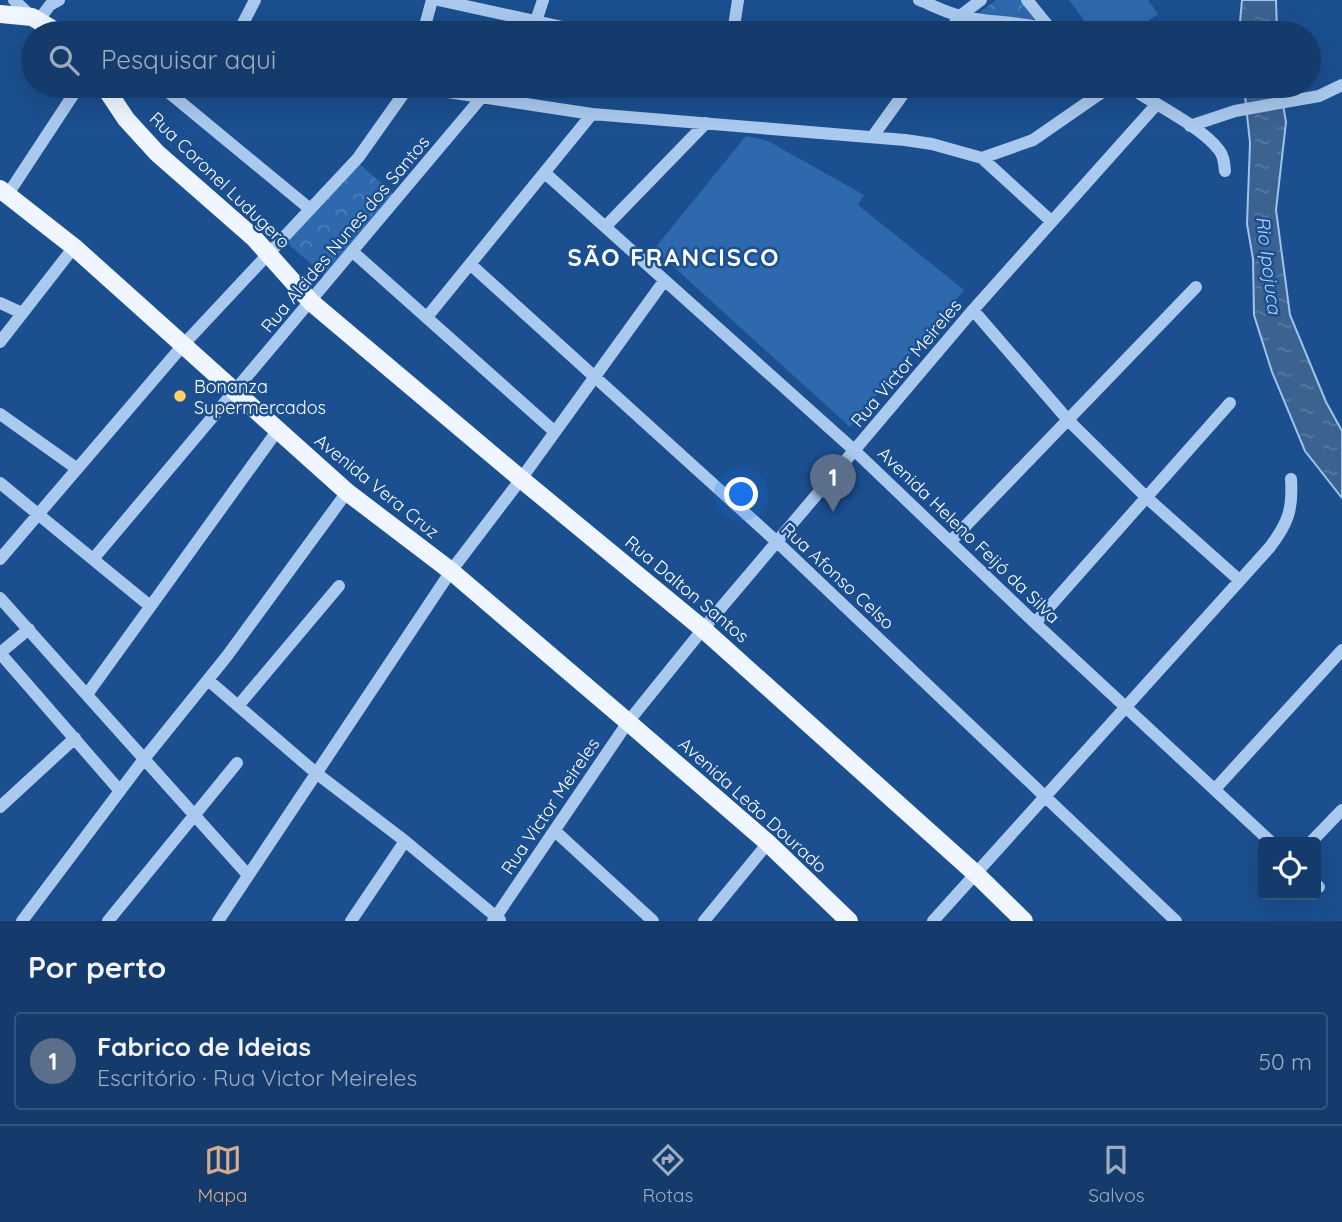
<!DOCTYPE html>
<html lang="pt">
<meta charset="utf-8">
<style>
:root{--surface:#143b6b;--page:#1d4271;--text:#f1f3f6;--muted:#9dadc1;--line:#33557e;--accent:#d6ab8b}
body{margin:0;font-family:Quicksand,sans-serif;background:var(--page);color:var(--text)}
.controls{position:absolute;right:21px;bottom:21px;display:grid;overflow:hidden;border-radius:7px;box-shadow:0 7px 28px #0002}
.controls button{width:63px;height:63px;display:grid;place-items:center;padding:0;border:0;border-bottom:2px solid var(--line);background:var(--surface);color:var(--text);font:35px sans-serif}
.you{position:absolute;left:742px;top:495px;width:24px;height:24px;margin:-18px;border:5px solid #fff;border-radius:50%;background:#1a73e8;box-shadow:0 0 0 10px #1a73e833}
.badge{display:grid;place-items:center;width:46px;height:46px;border-radius:50%;background:var(--accent);color:#fff;font-size:23px;font-weight:700}
.pin{position:absolute;translate:-50% -58px;filter:drop-shadow(0 2px 4px #0008)}
.pin::after{content:'';position:absolute;top:37px;width:24px;height:21px;background:inherit;clip-path:polygon(0 0,100% 0,50% 100%)}
.list{margin:0;padding:0;list-style:none}
h2{display:flex;justify-content:space-between;align-items:center;height:91px;margin:0;padding:0 28px;font-size:30px}
h2 small{font-size:23px;font-weight:400;color:var(--muted)}
.list li{display:grid;grid-template-columns:46px 1fr auto;gap:21px;align-items:center;box-sizing:border-box;height:98px;margin:0 14px 14px;padding:0 14px;border:2px solid var(--line);border-radius:7px}
.list b{display:block;font-size:26px;white-space:nowrap}
.list p{margin:0;font-size:23px;white-space:nowrap;color:var(--muted)}
.list em{font-size:23px;font-style:normal;color:var(--muted)}
.icon{flex:none;width:38px;height:38px;fill:none;stroke:currentColor;stroke-width:2;stroke-linecap:round;stroke-linejoin:round}
.map{position:relative;flex:none;width:1342px;height:921px;overflow:hidden}
.search{position:absolute;background:var(--surface);box-shadow:0 7px 28px #0002;left:21px;right:21px;top:21px;height:77px;display:flex;align-items:center;gap:18px;box-sizing:border-box;padding:0 24px;border-radius:38px;color:var(--muted);font-size:26px}
.sheet{height:203px;background:var(--surface)}
nav{display:flex;justify-content:space-around;align-items:center;box-sizing:border-box;height:98px;border-top:2px solid var(--line);background:var(--surface);font-size:19px;color:var(--muted)}
nav a{display:grid;justify-items:center;gap:4px}
nav .on{color:var(--accent)}
.map>svg:first-child{display:block}
.forest{fill:url(#forest-crowns)}
.garden{fill:#2e69ad}
.water{fill:url(#water-ripples);stroke:#9cc4f0;stroke-width:2}
.lines{fill:none;stroke-linecap:round;stroke-linejoin:round}
.minor{stroke:#a9c9ee;stroke-width:12}
.major{stroke:#f0f6ff;stroke-width:18}
.poi-dot{fill:#ffd166;stroke:#1b4f8f;stroke-width:2.5}
.labels{text-anchor:middle;dominant-baseline:central;stroke-width:5;stroke-linejoin:round;paint-order:stroke}
.street-label{font-size:18px;fill:#fff;stroke:#1b4f8f}
.poi-label{font-size:18px;fill:#fff;stroke:#1b4f8f;text-anchor:start}
.water-label{font-size:19px;font-style:italic;fill:#b5d3f5;stroke:#1b4f8f}
.district-label{font-size:24px;font-weight:bold;letter-spacing:2px;fill:#fff;stroke:#1b4f8f}
</style>
<div class="map">
<svg width="1342" height="921" viewBox="0 0 1342 921">
<defs>
<pattern id="forest-crowns" width="20" height="18" patternUnits="userSpaceOnUse" patternTransform="scale(1.75)"><rect width="20" height="18" fill="#2e69ad"/><path d="M2 6a3 3 0 1 1 6 0M12 15a3 3 0 1 1 6 0" fill="none" stroke="#4d80b9"/></pattern>
<pattern id="water-ripples" width="26" height="14" patternUnits="userSpaceOnUse" patternTransform="scale(1.75)"><rect width="26" height="14" fill="#3c6290"/><path d="M2 4q2-2 4 0t4 0M15 11q2-2 4 0t4 0" fill="none" stroke="#597aa1"/></pattern>
</defs>
<rect width="100%" height="100%" fill="#1b4f8f"/>
<!-- forest -->
<path class="forest" d="M 996,0 L 1023,0 L 1041,27 L 974,17 Z
M 356,161 L 396,196 L 326,277 L 286,242 Z"/>
<!-- garden -->
<path class="garden" d="M 1069,0 L 1148,0 L 1158,14 L 1131,33 L 1093,33 Z
M 746,136 L 768,141 L 864,195 L 858,205 L 964,290 L 850,427 L 654,249 Z"/>
<!-- water -->
<path class="water" d="M 1242,0 L 1276,0 L 1277,33 L 1239,33 Z
M 1244,86 L 1280,86 L 1286,122 L 1276,210 L 1290,315 L 1326,402 L 1342,431 L 1342,498 L 1305,451 L 1272,372 L 1254,315 L 1253,259 L 1247,224 L 1250,143 Z"/>
<g class="lines">
<!-- minor -->
<path class="minor" d="M 14,0 L 32,17
M 438,0 L 590,33
M 919,0 C 932,5 947,13 961,16 C 992,24 1025,20 1055,33
M 1027,0 L 1053,32
M 38,21 L 50,5 L 59,0
M 536,21 L 543,0
M 238,33 L 255,0
M 423,33 L 432,0
M 733,33 L 738,0
M 948,33 L 960,16 L 981,0
M 161,86 L 310,209
M 408,86 L 592,114 L 905,140 L 932,144 L 982,158 L 1033,140 L 1111,86
M 1127,86 C 1153,103 1202,127 1219,150 C 1224,156 1224,163 1225,171
M 1190,126 L 1235,111 L 1319,96 L 1342,85
M 873,136 L 909,86
M 982,158 L 1051,221
M 545,173 L 854,450 L 1035,623 L 1271,842
M 8,194 L 79,86
M 606,226 L 706,123
M 353,252 L 555,432
M 470,264 L 776,541 L 1176,921
M 0,303 L 22,313
M 973,310 L 1068,420 L 1146,497 L 1238,579
M 427,317 L 592,114
M 0,342 L 74,247
M 0,414 L 76,468
M 0,483 L 150,606
M 950,542 L 1196,287
M 94,558 L 481,98
M 0,559 L 184,344 L 358,158 L 409,86
M 0,598 L 248,875
M 1035,623 L 1230,403
M 0,653 L 120,791
M 0,653 L 29,629
M 208,680 L 316,773 L 405,841 L 500,920
M 88,693 L 277,431
M 238,706 L 339,586
M 1215,789 L 1342,650
M 0,807 L 75,738
M 555,831 L 653,921
M 1311,842 L 1342,810
M 1316,884 L 1319,887
M 22,921 L 144,759 L 227,656 L 347,492
M 108,921 L 237,763
M 218,921 L 451,571 L 521,479 L 664,281
M 351,921 L 405,841
M 493,921 L 628,722 L 703,629 L 973,310 L 1156,105
M 704,921 L 768,843
M 933,921 L 1270,547 C 1288,523 1293,510 1291,479"/>
<!-- major -->
<path class="major" d="M 0,14 L 32,17 L 59,33
M 104,86 L 126,119 L 157,153 L 254,238 L 311,302 L 521,479 L 703,629 L 976,874 L 1024,921
M 0,189 L 74,247 L 347,492 L 451,571 L 628,722 L 768,843 L 849,921"/>
</g>
<!-- markers -->
<circle class="poi-dot" cx="180" cy="396" r="7"/>
<g class="labels">
<!-- street labels -->
<g class="street-label">
<text transform="translate(220 180) rotate(44)">Rua Coronel Ludugero</text>
<text transform="translate(345 234) rotate(-50)">Rua Alcides Nunes dos Santos</text>
<text transform="translate(906 363) rotate(-50)">Rua Victor Meireles</text>
<text transform="translate(377 486) rotate(39)">Avenida Vera Cruz</text>
<text transform="translate(969 535) rotate(44)">Avenida Heleno Feijó da Silva</text>
<text transform="translate(838 576) rotate(43)">Rua Afonso Celso</text>
<text transform="translate(687 589) rotate(40)">Rua Dalton Santos</text>
<text transform="translate(753 805) rotate(42)">Avenida Leão Dourado</text>
<text transform="translate(550 806) rotate(-56)">Rua Victor Meireles</text>
</g>
<!-- poi labels -->
<g class="poi-label">
<text x="194" y="386">Bonanza<tspan x="194" dy="21">Supermercados</tspan></text>
</g>
<!-- water labels -->
<g class="water-label">
<text transform="translate(1269 265) rotate(83)">Rio Ipojuca</text>
</g>
<!-- district labels -->
<g class="district-label">
<text x="674" y="257">SÃO FRANCISCO</text>
</g>
</g>
</svg>
<div class="controls">
<button><svg class="icon" aria-label="locate" viewBox="0 0 24 24"><circle cx="12" cy="12" r="6"/><path d="M12 2v4M12 18v4M2 12h4M18 12h4"/></svg></button>
</div>
<div class="you"></div>
<div class="pin badge" style="left:833px;top:512px;background:#5c6f8a">1</div>
<div class="search"><svg class="icon" aria-label="search" viewBox="0 0 24 24"><circle cx="10" cy="10" r="6"/><path d="M15 15l6 6"/></svg>Pesquisar aqui</div>
</div>
<section class="sheet">
<h2>Por perto<small></small></h2>
<ul class="list">
<li><span class="badge" style="background:#5c6f8a">1</span><div><b>Fabrico de Ideias</b><p>Escritório · Rua Victor Meireles</p></div><em>50 m</em></li>
</ul>
</section>
<nav>
<a class="on"><svg class="icon" aria-label="map" viewBox="0 0 24 24"><path d="M3 6l6-2 6 2 6-2v14l-6 2-6-2-6 2zM9 4v14M15 6v14"/></svg>Mapa</a>
<a><svg class="icon" aria-label="directions" viewBox="0 0 24 24"><path d="M12 3l9 9-9 9-9-9zM9 14v-3h6M13 9l2 2-2 2"/></svg>Rotas</a>
<a><svg class="icon" aria-label="saved" viewBox="0 0 24 24"><path d="M7 4h10v16l-5-4-5 4z"/></svg>Salvos</a>
</nav>
